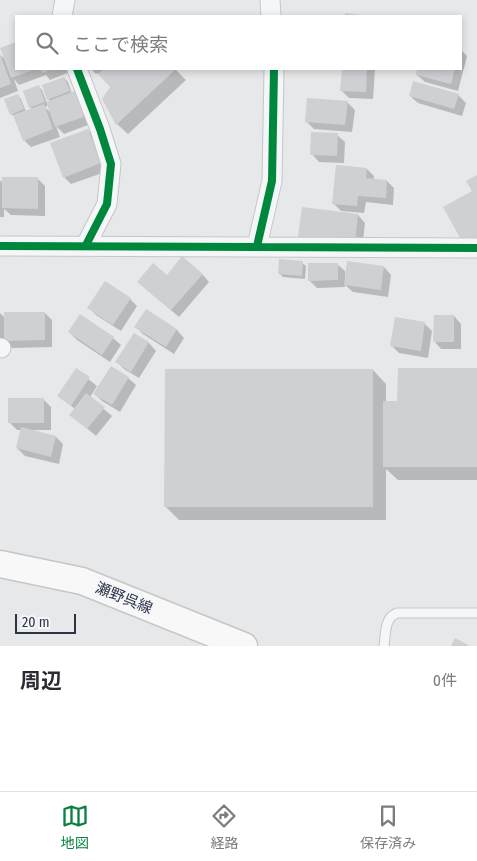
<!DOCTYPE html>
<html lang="ja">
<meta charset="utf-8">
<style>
:root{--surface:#fff;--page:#f2f2f3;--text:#2b2b33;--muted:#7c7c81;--line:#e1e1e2;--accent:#0b8043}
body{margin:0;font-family:"Fira Sans Condensed","Noto Sans JP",sans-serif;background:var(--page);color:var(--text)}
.scale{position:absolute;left:15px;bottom:12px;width:61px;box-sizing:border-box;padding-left:5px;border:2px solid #2b3445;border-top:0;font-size:14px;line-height:18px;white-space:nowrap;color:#2b3445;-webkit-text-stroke:4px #f4f6f9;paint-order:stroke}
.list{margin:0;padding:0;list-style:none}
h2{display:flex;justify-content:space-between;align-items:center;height:65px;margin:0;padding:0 20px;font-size:21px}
h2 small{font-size:16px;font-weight:400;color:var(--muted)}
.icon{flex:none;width:28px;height:28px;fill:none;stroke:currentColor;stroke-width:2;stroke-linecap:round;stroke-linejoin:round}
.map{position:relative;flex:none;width:477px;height:646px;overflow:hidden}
.search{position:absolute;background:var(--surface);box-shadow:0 2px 8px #0003;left:15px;right:15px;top:15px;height:55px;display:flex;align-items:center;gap:12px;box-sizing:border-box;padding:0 18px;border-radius:0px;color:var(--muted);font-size:19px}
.sheet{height:145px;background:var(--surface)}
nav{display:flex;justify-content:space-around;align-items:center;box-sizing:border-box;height:70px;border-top:1px solid var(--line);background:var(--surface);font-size:14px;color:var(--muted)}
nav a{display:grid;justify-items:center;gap:2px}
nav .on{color:var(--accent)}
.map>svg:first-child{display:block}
.shadow{fill:#0003;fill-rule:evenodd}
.building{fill:#ced0d3}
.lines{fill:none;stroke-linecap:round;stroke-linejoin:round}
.service-casing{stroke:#c4c6c8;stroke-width:11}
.minor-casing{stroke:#c4c6c8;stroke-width:21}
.secondary-casing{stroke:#c4c6c8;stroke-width:29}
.service{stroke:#f5f6f7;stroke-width:9}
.minor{stroke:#f5f6f7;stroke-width:19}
.secondary{stroke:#f8f8f8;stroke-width:26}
.cycleway-casing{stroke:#f4f6f9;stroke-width:11}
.cycleway{stroke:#00873e;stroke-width:8}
.labels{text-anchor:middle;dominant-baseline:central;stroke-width:4.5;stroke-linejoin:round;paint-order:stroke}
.street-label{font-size:15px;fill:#2b3445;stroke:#f4f6f9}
</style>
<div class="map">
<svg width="477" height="646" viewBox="0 0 477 646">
<rect width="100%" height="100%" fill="#e6e8ea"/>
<!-- shadow -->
<path class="shadow" d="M 16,44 L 16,69 L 74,69 L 75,70 L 50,80 L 46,75 L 19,85 L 14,79 L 18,91 L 0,98 L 0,55 L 6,60 L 1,49 Z
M 461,50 L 467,56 L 458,91 L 425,82 L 417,75 L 419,69 L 461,69 Z
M 91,69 L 103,69 L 104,71 L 106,69 L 175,69 L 186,80 L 128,134 L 117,124 L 111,87 L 99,73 L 96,74 Z
M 343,69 L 375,69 L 373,99 L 349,98 L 341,90 Z
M 64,78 L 68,82 L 72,94 L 96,122 L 64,134 L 56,126 L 60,137 L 31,147 L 24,140 L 15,117 L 11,114 L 18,95 L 21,99 L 26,112 L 33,110 L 30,107 L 39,87 L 42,90 L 47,103 L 51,102 L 48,99 ZM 49,105 L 52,114 L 45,107 Z
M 458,95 L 466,103 L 462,116 L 418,103 L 410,96 Z
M 347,102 L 355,110 L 352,132 L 314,129 L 306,121 Z
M 88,130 L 95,138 L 108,171 L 71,184 L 64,177 Z
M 337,135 L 345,142 L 344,163 L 319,162 L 312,154 Z
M 367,169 L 374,176 L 374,180 L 387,181 L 394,188 L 393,205 L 366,202 L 364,213 L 341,211 L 333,203 Z
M 37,178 L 45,186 L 45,216 L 11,215 L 4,209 L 4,217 L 0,217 L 0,180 L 3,184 Z
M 358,215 L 365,223 L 362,250 L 307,244 L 300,236 Z
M 302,263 L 306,266 L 305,279 L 283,277 L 279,273 Z
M 337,264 L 345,271 L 345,277 L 384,267 L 391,275 L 388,297 L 353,292 L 345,285 L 345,287 L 317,288 L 310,281 Z
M 202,274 L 209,282 L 179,317 L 146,289 L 167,277 Z
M 130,299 L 137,306 L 121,331 L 96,315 L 89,308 Z
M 146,311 L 177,330 L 184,338 L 174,354 L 143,334 L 136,327 Z
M 0,313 L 5,318 L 45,313 L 52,320 L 52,347 L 12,348 L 6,341 L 0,346 Z
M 454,316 L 461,324 L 461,349 L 441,349 L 434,341 Z
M 425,324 L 432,331 L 428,358 L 399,353 L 391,345 Z
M 69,332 L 113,338 L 121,345 L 110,362 L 77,340 Z
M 134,334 L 149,343 L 156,351 L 139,378 L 124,369 L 117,362 Z
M 477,369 L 477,480 L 398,480 L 386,469 L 386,520 L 179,520 L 166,507 L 373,370 L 386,384 L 386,403 L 399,402 Z
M 77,370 L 97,386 L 90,397 L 112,416 L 96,436 L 71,415 L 75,409 L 59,396 Z
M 128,378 L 136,385 L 120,412 L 102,401 L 95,394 Z
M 43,399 L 51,407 L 51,430 L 30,430 L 56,437 L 63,444 L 59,464 L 25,456 L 17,448 L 22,430 L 17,430 L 9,422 Z"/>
<!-- building -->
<path class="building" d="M 345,13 L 360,15 L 360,16 L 345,16 Z
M 16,42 L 16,69 L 36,69 L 11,78 L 0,48 Z
M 0,54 L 11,84 L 0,88 Z
M 40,69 L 53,69 L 42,73 Z
M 104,69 L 176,69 L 116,125 L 102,99 L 110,87 L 98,74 Z
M 342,69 L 367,69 L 366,92 L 340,91 Z
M 417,69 L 455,69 L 451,84 L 416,75 Z
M 64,77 L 70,91 L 47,100 L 42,85 Z
M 413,81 L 459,94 L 454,109 L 409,96 Z
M 39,85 L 45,102 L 29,108 L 23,91 Z
M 80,89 L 89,115 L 55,127 L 46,102 Z
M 18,94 L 24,109 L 10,115 L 4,99 Z
M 307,98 L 348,101 L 345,125 L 305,122 Z
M 44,104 L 53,129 L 23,141 L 13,115 Z
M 88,129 L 101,163 L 63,178 L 50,143 Z
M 311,132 L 338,133 L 337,156 L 310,155 Z
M 336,165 L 367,168 L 366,178 L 387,180 L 386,198 L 358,196 L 357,206 L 332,204 Z
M 477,175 L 477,246 L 465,247 L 443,207 L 472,191 L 466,181 Z
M 2,177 L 38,177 L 38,209 L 2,208 Z
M 302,207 L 358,214 L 355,243 L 298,237 Z
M 182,256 L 203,274 L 171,310 L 137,282 L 153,263 L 167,275 Z
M 279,259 L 303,261 L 302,276 L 278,274 Z
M 347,261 L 384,266 L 381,290 L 344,285 Z
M 308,263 L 338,263 L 338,280 L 308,281 Z
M 105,281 L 131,298 L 113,325 L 87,308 Z
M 146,309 L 177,329 L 166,347 L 134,327 Z
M 4,312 L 45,312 L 45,340 L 4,341 Z
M 80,314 L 114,337 L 102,355 L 68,332 Z
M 434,315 L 454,315 L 454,342 L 433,342 Z
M 395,317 L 425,322 L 421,351 L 390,346 Z
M 134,333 L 149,342 L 131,372 L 115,362 Z
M 111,366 L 129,377 L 112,405 L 93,394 Z
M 76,368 L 90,377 L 71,406 L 57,396 Z
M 398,368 L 477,368 L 477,467 L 383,467 L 383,401 L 397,401 Z
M 165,369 L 373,369 L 373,507 L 164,507 Z
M 86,393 L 105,407 L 87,429 L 69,415 Z
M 8,398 L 44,398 L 44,423 L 8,423 Z
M 21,427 L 56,436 L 51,457 L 16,448 Z
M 455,638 L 470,646 L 451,646 Z"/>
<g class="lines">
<!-- service casing -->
<g class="service-casing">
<path id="service" d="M 384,646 C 386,634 384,618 397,613 L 477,613"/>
</g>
<!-- minor casing -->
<g class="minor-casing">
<path id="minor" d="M 270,0 L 271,16
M 62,16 L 65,0
M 77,69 L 100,129 L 111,164 L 107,204 L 86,245
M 0,246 L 477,248
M 257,246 L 272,181 L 274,69
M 0,348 L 1,348"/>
</g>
<!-- secondary casing -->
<g class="secondary-casing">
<path id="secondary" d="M 0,564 L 82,581 L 244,646"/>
</g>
<!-- service -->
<use href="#service" class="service"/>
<!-- minor -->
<use href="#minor" class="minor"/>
<!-- secondary -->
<use href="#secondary" class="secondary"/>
<!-- cycleway casing -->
<g class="cycleway-casing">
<path id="cycleway" d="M 77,69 L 100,129 L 111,164 L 107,204 L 86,245
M 0,246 L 477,248
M 257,246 L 272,181 L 274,69"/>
</g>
<!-- cycleway -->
<use href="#cycleway" class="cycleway"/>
</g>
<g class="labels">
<!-- street labels -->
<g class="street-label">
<text transform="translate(124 598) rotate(22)">瀬野呉線</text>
</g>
</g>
</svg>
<div class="scale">20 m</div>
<div class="search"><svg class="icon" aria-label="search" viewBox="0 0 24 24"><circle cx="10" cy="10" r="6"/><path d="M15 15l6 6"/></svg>ここで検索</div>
</div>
<section class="sheet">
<h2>周辺<small>0件</small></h2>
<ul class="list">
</ul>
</section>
<nav>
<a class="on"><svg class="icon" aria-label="map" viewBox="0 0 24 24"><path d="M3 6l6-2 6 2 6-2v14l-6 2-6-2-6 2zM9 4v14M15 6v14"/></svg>地図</a>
<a><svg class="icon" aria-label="directions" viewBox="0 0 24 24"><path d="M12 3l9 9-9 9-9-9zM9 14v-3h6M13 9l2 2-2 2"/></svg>経路</a>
<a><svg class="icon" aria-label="saved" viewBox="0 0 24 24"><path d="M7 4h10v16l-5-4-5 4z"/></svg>保存済み</a>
</nav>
